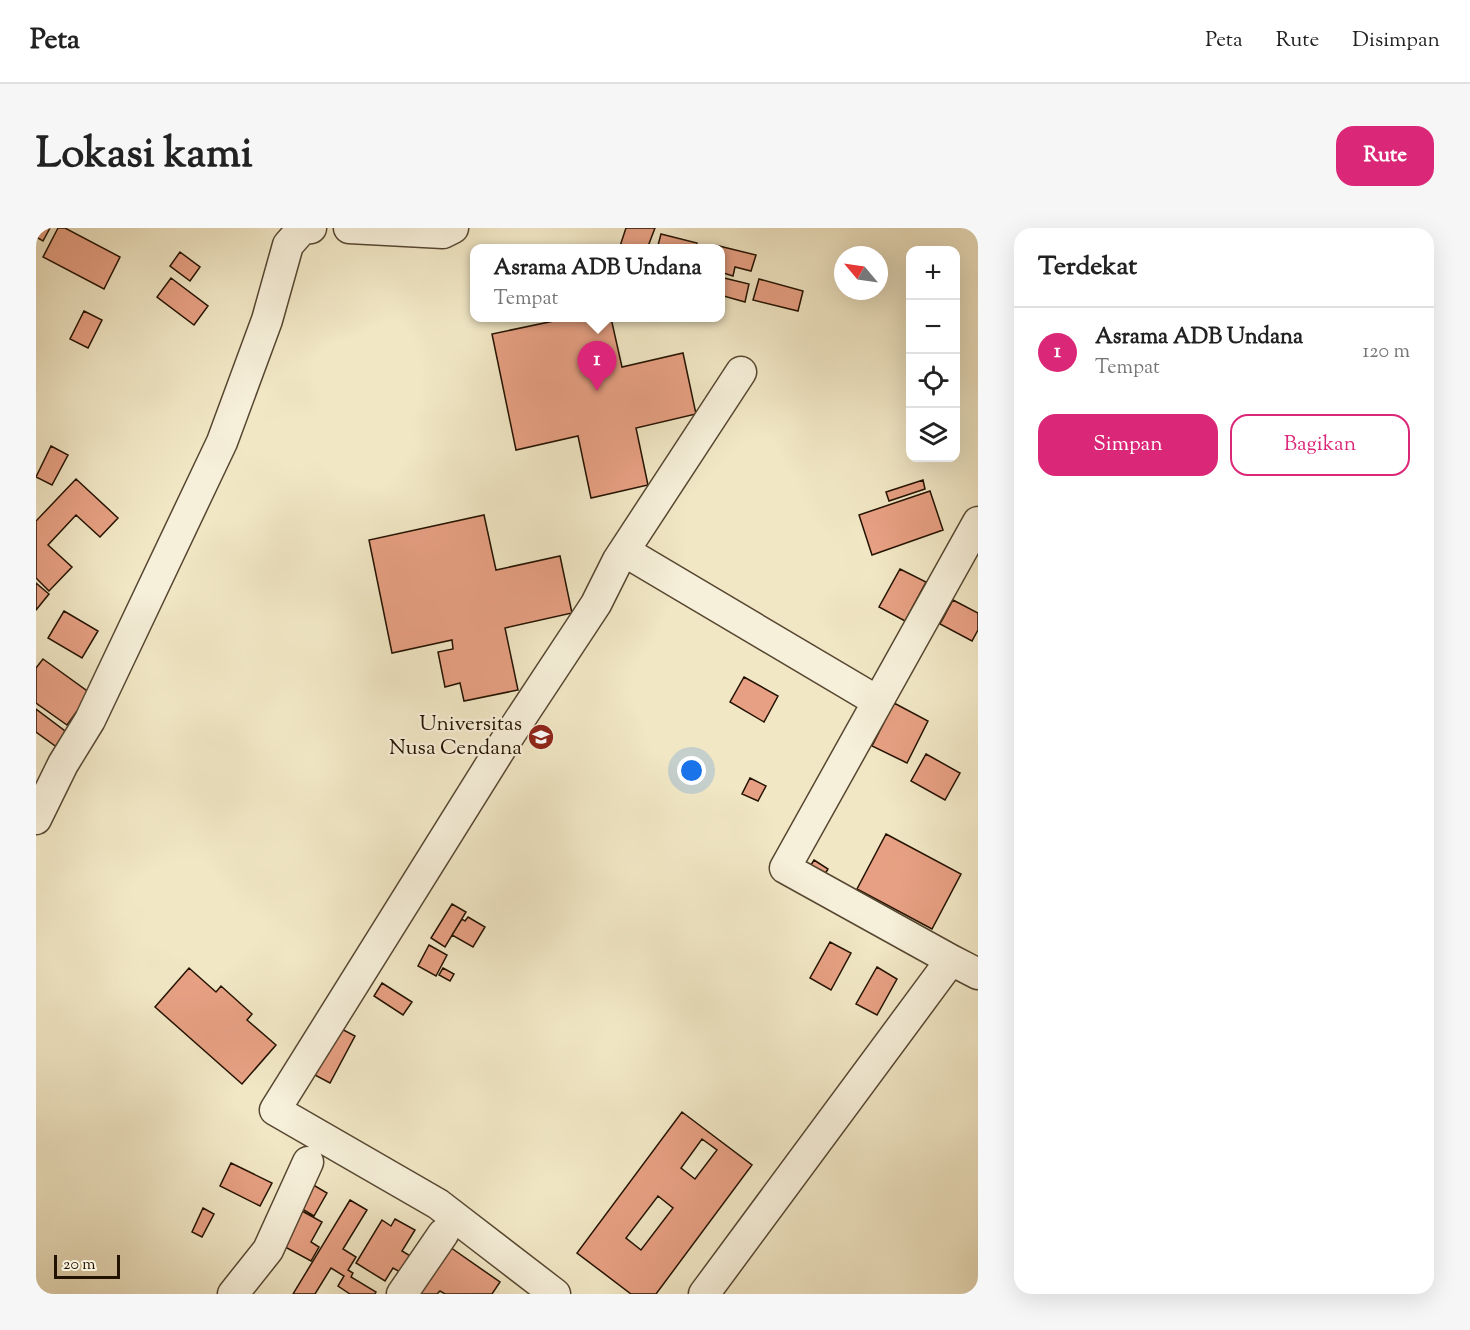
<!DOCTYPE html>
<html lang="id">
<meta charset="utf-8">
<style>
:root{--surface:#fff;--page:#f6f6f6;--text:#222;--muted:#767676;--line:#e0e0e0;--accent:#db2777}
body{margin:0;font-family:"Sorts Mill Goudy",serif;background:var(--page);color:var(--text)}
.controls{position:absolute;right:18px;top:18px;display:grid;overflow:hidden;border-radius:12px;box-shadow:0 6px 24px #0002}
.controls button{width:54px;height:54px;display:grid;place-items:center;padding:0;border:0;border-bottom:2px solid var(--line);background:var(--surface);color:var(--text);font:30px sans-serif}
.compass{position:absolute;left:798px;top:18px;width:54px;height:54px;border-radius:50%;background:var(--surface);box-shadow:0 6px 24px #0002;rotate:299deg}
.scale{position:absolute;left:18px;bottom:15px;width:66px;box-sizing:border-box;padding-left:6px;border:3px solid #241200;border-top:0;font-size:16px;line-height:21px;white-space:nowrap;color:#241200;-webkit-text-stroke:4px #f6efd9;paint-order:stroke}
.you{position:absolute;left:656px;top:543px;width:21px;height:21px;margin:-15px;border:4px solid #fff;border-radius:50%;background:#1a73e8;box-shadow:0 0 0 9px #1a73e833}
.badge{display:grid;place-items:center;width:39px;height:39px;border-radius:50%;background:var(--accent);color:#fff;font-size:20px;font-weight:700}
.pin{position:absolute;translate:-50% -50px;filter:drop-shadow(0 2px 3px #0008)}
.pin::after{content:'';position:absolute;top:32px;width:21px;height:18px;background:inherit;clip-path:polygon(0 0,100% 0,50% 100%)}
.popup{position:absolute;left:434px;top:16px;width:255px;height:78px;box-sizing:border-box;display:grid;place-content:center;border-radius:12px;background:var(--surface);filter:drop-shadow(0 2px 4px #0005);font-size:20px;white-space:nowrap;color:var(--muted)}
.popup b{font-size:22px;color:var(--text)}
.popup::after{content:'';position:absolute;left:50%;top:100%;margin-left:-12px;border:12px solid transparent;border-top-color:var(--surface)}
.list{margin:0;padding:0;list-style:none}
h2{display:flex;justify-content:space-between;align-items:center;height:78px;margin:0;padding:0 24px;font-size:26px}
h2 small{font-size:20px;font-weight:400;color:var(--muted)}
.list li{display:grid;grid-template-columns:39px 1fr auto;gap:18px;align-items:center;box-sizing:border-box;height:90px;padding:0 24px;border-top:2px solid var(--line)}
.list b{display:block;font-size:22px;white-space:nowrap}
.list p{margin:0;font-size:20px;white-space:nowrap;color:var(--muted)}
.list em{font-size:20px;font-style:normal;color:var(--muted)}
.actions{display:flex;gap:12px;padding:18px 24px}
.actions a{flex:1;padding:14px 0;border:2px solid var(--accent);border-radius:18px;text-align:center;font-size:21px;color:var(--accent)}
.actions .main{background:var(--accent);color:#fff}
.icon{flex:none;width:33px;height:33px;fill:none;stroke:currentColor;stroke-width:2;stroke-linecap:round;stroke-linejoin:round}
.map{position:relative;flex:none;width:942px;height:1066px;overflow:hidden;border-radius:18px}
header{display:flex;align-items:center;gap:36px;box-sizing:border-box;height:84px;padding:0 30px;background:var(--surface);border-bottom:2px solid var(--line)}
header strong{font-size:28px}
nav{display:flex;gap:33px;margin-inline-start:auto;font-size:21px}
.intro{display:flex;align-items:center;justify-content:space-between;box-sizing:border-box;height:144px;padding:0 36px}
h1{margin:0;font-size:42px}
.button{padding:15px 27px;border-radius:18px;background:var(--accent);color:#fff;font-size:21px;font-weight:700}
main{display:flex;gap:36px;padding:0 36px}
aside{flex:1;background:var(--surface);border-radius:18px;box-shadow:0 6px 24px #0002}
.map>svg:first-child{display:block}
.building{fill:#e7a083;stroke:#241200;stroke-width:1.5;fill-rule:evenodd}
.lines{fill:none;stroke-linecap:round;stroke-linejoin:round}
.minor-casing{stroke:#574731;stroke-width:33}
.minor{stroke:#f6efd9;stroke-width:30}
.labels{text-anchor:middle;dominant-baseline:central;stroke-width:4.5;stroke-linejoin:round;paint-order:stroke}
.poi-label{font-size:21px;fill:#241200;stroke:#f6efd9;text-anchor:end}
</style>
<header>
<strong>Peta</strong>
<nav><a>Peta</a><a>Rute</a><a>Disimpan</a></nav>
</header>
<div class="intro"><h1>Lokasi kami</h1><a class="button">Rute</a></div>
<main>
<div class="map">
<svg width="942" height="1066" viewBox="0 0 942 1066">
<rect width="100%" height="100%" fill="#f1e7c5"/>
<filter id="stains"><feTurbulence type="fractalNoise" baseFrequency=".00333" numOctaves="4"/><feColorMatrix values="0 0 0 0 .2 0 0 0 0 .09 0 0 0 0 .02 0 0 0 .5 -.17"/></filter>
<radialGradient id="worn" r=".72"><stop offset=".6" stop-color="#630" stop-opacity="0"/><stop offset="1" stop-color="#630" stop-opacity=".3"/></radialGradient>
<!-- building -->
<path class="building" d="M 0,0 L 14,0 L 7,13 L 0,9 Z
M 22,0 L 29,0 L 84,29 L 68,61 L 7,29 Z
M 590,0 L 619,0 L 611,21 L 583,21 Z
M 625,6 L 661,15 L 660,21 L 621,21 Z
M 679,17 L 720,27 L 715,43 L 699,39 L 697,48 L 684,44 L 684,21 L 678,21 Z
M 144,24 L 164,39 L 154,53 L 134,38 Z
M 684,49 L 713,56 L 709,74 L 684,67 Z
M 135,50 L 172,78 L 158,97 L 121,69 Z
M 723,51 L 767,63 L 762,83 L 717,72 Z
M 48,83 L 66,92 L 52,120 L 34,111 Z
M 532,90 L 575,90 L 586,139 L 647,125 L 660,186 L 600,200 L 612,257 L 555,270 L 542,208 L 480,222 L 456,106 Z
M 15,218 L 32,227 L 16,257 L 0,249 Z
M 40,251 L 82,290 L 64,309 L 40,287 L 12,317 L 36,339 L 13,363 L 0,350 L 0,293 Z
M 887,252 L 889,261 L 853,273 L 850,264 Z
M 894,263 L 907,302 L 836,327 L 823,287 Z
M 448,287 L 460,342 L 524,328 L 536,385 L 469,400 L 482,462 L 428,473 L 424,455 L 409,459 L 402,424 L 417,421 L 416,412 L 356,425 L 333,312 Z
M 864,341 L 890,354 L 869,393 L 843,379 Z
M 0,355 L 13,366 L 0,382 Z
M 917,372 L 942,385 L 942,402 L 936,413 L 904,396 Z
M 28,383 L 62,403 L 46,430 L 12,410 Z
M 7,431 L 54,465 L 31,497 L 0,475 L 0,440 Z
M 708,449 L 742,468 L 728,494 L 694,474 Z
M 858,475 L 892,493 L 871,535 L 836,518 Z
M 0,481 L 33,506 L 22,520 L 0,504 Z
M 890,526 L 924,545 L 909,572 L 875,553 Z
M 714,550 L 730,558 L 722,573 L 706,566 Z
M 850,606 L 925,646 L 896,701 L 821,661 Z
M 778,632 L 792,641 L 784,654 L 770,645 Z
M 416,676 L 430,684 L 409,719 L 395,710 Z
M 432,689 L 449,699 L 437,719 L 416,707 L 426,691 L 429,693 Z
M 794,714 L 815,725 L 795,762 L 774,750 Z
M 393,717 L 411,727 L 400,748 L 382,738 Z
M 841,739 L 861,751 L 841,787 L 820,776 Z
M 153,740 L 180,764 L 185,758 L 216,786 L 211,792 L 240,817 L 206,856 L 119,779 Z
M 407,740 L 418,746 L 414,753 L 403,747 Z
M 346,755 L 376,774 L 367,787 L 338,768 Z
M 300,798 L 319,808 L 294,855 L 275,845 Z
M 646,884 L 716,937 L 620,1066 L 595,1066 L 541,1025 ZM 666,911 L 681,922 L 659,951 L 645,940 ZM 622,968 L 637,980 L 605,1022 L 590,1010 Z
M 195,935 L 236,955 L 224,978 L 184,958 Z
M 274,955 L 291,965 L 278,988 L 261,978 Z
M 314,972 L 331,982 L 307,1021 L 320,1029 L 312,1042 L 317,1045 L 315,1049 L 340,1064 L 339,1066 L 314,1066 L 302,1058 L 308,1048 L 295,1040 L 279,1066 L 257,1066 Z
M 257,978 L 286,994 L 275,1014 L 283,1019 L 275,1033 L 238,1013 Z
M 167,980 L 178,986 L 166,1009 L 156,1004 Z
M 359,991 L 379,1002 L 366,1023 L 376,1029 L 366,1045 L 357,1040 L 349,1053 L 320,1035 L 346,992 L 355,998 Z
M 411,1017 L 464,1054 L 456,1066 L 409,1066 L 404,1063 L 401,1066 L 378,1066 Z"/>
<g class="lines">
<!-- minor casing -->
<g class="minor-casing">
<path id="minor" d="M 313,0 L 407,5 L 417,0
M 588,323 L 841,473
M 0,591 L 27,536 L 54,492 L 186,214 L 231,92 L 252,17 L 266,1 L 275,0
M 915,732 L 942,746
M 197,1066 L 232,1022 L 272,934
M 366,1066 L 407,1006
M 519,1066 L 402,976 L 239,882 L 465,520 L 560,376 L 582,332 L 705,144
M 668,1066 L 915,732 L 749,640 L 942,294"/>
</g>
<!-- minor -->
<use href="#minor" class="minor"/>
</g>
<!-- icons -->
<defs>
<g id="university-disc" transform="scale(1.35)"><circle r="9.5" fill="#8f2418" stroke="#f6efd9"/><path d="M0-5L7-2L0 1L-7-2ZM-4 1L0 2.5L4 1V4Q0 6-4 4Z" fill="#fff"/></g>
</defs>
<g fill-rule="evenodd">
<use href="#university-disc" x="505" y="509"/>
</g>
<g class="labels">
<!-- poi labels -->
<g class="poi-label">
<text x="486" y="497">Universitas<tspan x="486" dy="24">Nusa Cendana</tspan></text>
</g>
</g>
<rect width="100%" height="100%" filter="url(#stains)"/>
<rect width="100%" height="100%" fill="url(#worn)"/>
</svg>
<div class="controls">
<button>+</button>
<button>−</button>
<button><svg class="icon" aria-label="locate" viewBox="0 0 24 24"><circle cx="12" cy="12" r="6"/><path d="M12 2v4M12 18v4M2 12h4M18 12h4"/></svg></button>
<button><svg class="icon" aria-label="layers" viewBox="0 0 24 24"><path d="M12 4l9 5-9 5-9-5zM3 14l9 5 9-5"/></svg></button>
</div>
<svg class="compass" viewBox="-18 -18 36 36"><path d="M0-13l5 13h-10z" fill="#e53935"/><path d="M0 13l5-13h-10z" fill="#767676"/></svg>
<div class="scale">20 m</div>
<div class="you"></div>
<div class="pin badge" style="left:561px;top:163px">1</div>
<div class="popup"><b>Asrama ADB Undana</b>Tempat</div>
</div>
<aside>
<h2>Terdekat<small></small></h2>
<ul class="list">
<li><span class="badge">1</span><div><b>Asrama ADB Undana</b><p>Tempat</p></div><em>120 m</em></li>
</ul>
<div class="actions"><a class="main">Simpan</a><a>Bagikan</a></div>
</aside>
</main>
